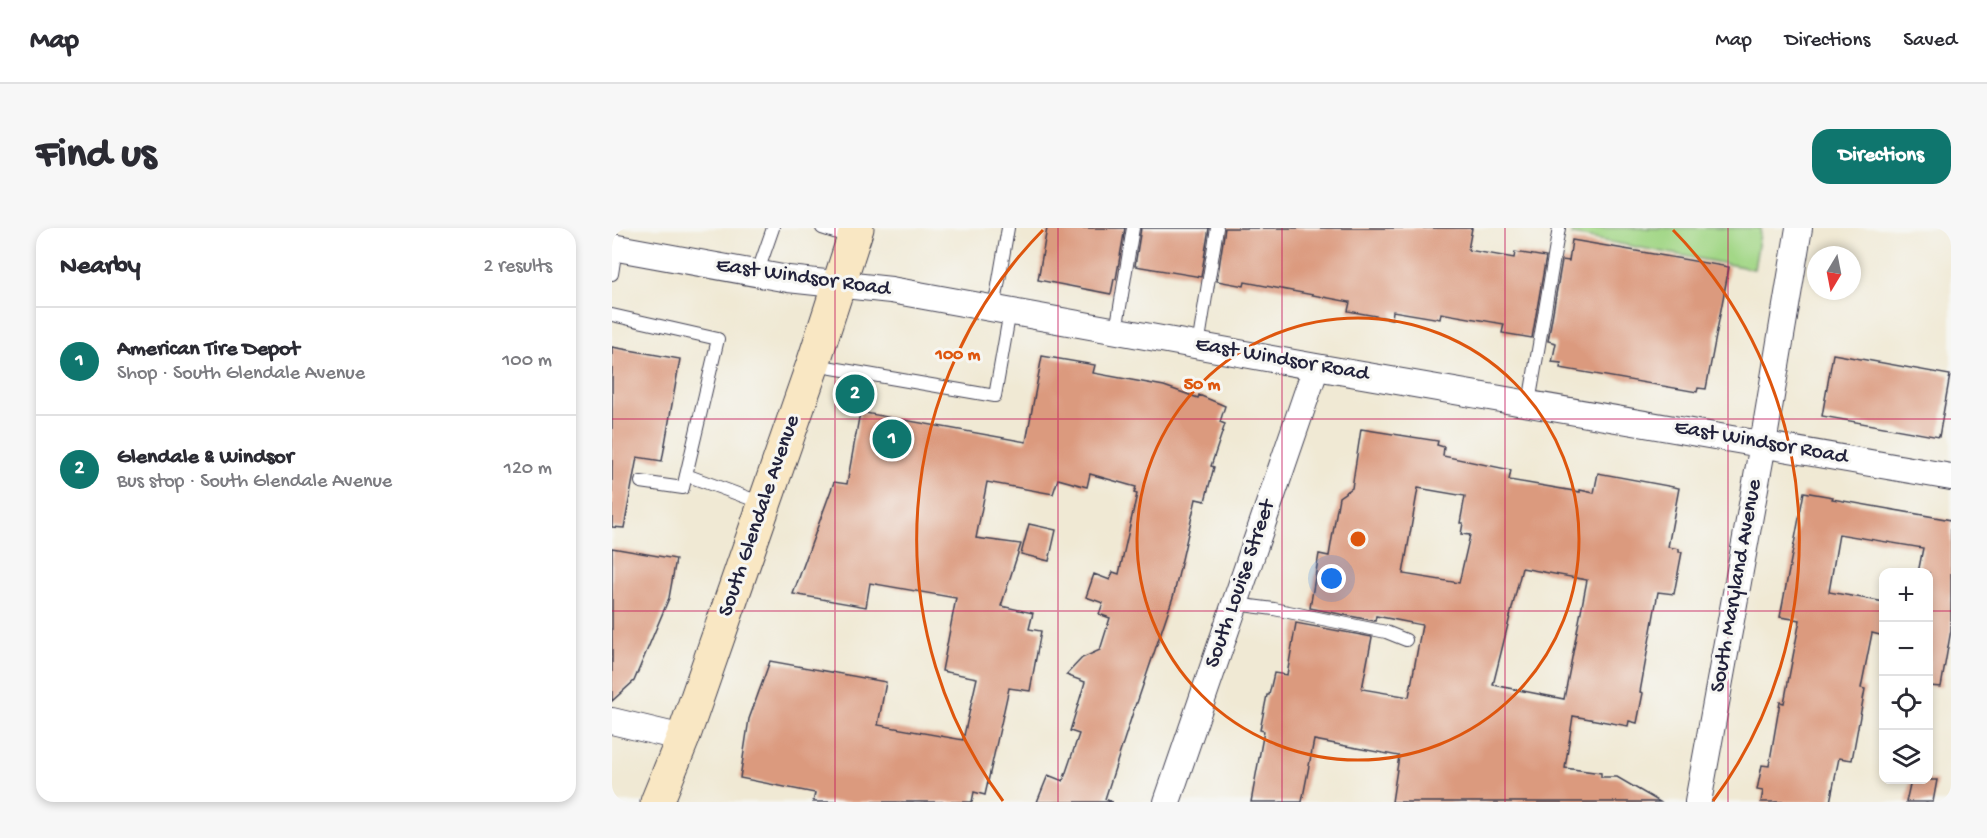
<!DOCTYPE html>
<meta charset="utf-8">
<style>
:root{--surface:#fff;--page:#f7f7f7;--text:#2b2b33;--muted:#7c7c81;--line:#e1e1e2;--accent:#0f766e}
body{margin:0;font-family:"Gochi Hand",sans-serif;background:var(--page);color:var(--text)}
.controls{position:absolute;right:18px;bottom:18px;display:grid;overflow:hidden;border-radius:12px;box-shadow:0 3px 9px #0003}
.controls button{width:54px;height:54px;display:grid;place-items:center;padding:0;border:0;border-bottom:2px solid var(--line);background:var(--surface);color:var(--text);font:30px sans-serif}
.compass{position:absolute;left:1195px;top:18px;width:54px;height:54px;border-radius:50%;background:var(--surface);box-shadow:0 3px 9px #0003;rotate:190deg}
.you{position:absolute;left:720px;top:351px;width:21px;height:21px;margin:-15px;border:4px solid #fff;border-radius:50%;background:#1a73e8;box-shadow:0 0 0 9px #1a73e833}
.badge{display:grid;place-items:center;width:39px;height:39px;border-radius:50%;background:var(--accent);color:#fff;font-size:20px;font-weight:700}
.pin{position:absolute;translate:-50% -50%;border:3px solid #fff;box-shadow:0 2px 6px #0006}
.list{margin:0;padding:0;list-style:none}
h2{display:flex;justify-content:space-between;align-items:center;height:78px;margin:0;padding:0 24px;font-size:26px}
h2 small{font-size:20px;font-weight:400;color:var(--muted)}
.list li{display:grid;grid-template-columns:39px 1fr auto;gap:18px;align-items:center;box-sizing:border-box;height:108px;padding:0 24px;border-top:2px solid var(--line)}
.list b{display:block;font-size:22px;white-space:nowrap}
.list p{margin:0;font-size:20px;white-space:nowrap;color:var(--muted)}
.list em{font-size:20px;font-style:normal;color:var(--muted)}
.icon{flex:none;width:33px;height:33px;fill:none;stroke:currentColor;stroke-width:2;stroke-linecap:round;stroke-linejoin:round}
.map{position:relative;flex:none;width:1339px;height:574px;overflow:hidden;border-radius:18px}
header{display:flex;align-items:center;gap:36px;box-sizing:border-box;height:84px;padding:0 30px;background:var(--surface);border-bottom:2px solid var(--line)}
header strong{font-size:28px}
nav{display:flex;gap:33px;margin-inline-start:auto;font-size:21px}
.intro{display:flex;align-items:center;justify-content:space-between;box-sizing:border-box;height:144px;padding:0 36px}
h1{margin:0;font-size:42px}
.button{padding:15px 27px;border-radius:18px;background:var(--accent);color:#fff;font-size:21px;font-weight:700}
main{display:flex;gap:36px;padding:0 36px}
aside{flex:1;background:var(--surface);border-radius:18px;box-shadow:0 3px 9px #0003}
.map>svg:first-child{display:block}
.green{fill:#a3d787;stroke:#627c61;stroke-width:1.5}
.building{fill:#db9a7e;fill-rule:evenodd}
.lines{fill:none;stroke-linecap:round;stroke-linejoin:round}
.service-casing{stroke:#414052;stroke-width:14}
.minor-casing{stroke:#414052;stroke-width:28}
.secondary-casing{stroke:#414052;stroke-width:35}
.service{stroke:#fff;stroke-width:12}
.minor{stroke:#fff;stroke-width:26}
.secondary{stroke:#f9e7c3;stroke-width:33}
.grid{fill:none;stroke:#c2185b;stroke-width:1.5;stroke-opacity:0.55}
.ring{fill:none;stroke:#de560e;stroke-width:3}
.labels{text-anchor:middle;dominant-baseline:central;stroke-width:6;stroke-linejoin:round;paint-order:stroke}
.street-label{font-size:22px;fill:#22223b;stroke:#f6f6f2}
.centre{fill:#de560e;stroke:#f6f6f2;stroke-width:3}
.ring-label{font-size:18px;text-anchor:middle;font-weight:bold;fill:#de560e;stroke:#f6f6f2;stroke-width:6;stroke-linejoin:round;paint-order:stroke}
</style>
<header>
<strong>Map</strong>
<nav><a>Map</a><a>Directions</a><a>Saved</a></nav>
</header>
<div class="intro"><h1>Find us</h1><a class="button">Directions</a></div>
<main>
<aside>
<h2>Nearby<small>2 results</small></h2>
<ul class="list">
<li><span class="badge">1</span><div><b>American Tire Depot</b><p>Shop · South Glendale Avenue</p></div><em>100 m</em></li>
<li><span class="badge">2</span><div><b>Glendale &amp; Windsor</b><p>Bus stop · South Glendale Avenue</p></div><em>120 m</em></li>
</ul>
</aside>
<div class="map">
<svg width="1339" height="574" viewBox="0 0 1339 574">
<rect width="100%" height="100%" fill="#f6f6f2"/>
<filter id="ink" filterUnits="userSpaceOnUse"><feTurbulence type="fractalNoise" baseFrequency=".0167" numOctaves="2"/><feDisplacementMap in="SourceGraphic" scale="12" xChannelSelector="R" yChannelSelector="G"/><feConvolveMatrix kernelMatrix="1 2 1 2 8 2 1 2 1" color-interpolation-filters="sRGB"/></filter>
<filter id="wash" filterUnits="userSpaceOnUse"><feTurbulence type="fractalNoise" baseFrequency=".008" numOctaves="4" result="noise"/><feDisplacementMap in="SourceGraphic" scale="24" xChannelSelector="R" yChannelSelector="G"/><feGaussianBlur stdDeviation="1.35" result="paint"/><feColorMatrix in="noise" values="0 0 0 0 0 0 0 0 0 0 0 0 0 0 0 0 0 1.4 0 .05"/><feComposite in="paint" operator="in"/></filter>
<g filter="url(#wash)">
<rect width="100%" height="100%" fill="#f0e9d4"/>
<!-- green -->
<path class="green" d="M 961,0 L 1149,0 L 1142,41 L 960,7 Z"/>
<g id="blocks">
<!-- building -->
<path class="building" d="M 435,0 L 513,0 L 504,51 L 502,51 L 499,66 L 426,52 Z
M 529,0 L 597,0 L 589,49 L 523,38 Z
M 613,0 L 860,0 L 856,22 L 902,30 L 903,24 L 934,29 L 920,110 L 890,105 L 892,96 L 829,85 L 828,91 L 781,83 L 780,91 L 736,83 L 738,74 L 633,54 L 632,58 L 605,53 Z
M 960,12 L 1117,39 L 1094,161 L 1086,160 L 1085,164 L 948,140 L 949,135 L 940,134 L 944,115 L 936,113 L 950,32 L 957,33 Z
M 0,119 L 68,131 L 50,233 L 25,229 L 12,300 L 0,299 Z
M 1221,126 L 1338,147 L 1327,209 L 1210,188 Z
M 430,128 L 483,137 L 481,145 L 552,158 L 586,170 L 587,167 L 613,178 L 608,194 L 613,196 L 599,238 L 602,239 L 593,273 L 584,271 L 562,366 L 525,475 L 524,475 L 493,571 L 500,574 L 425,574 L 436,547 L 451,553 L 467,506 L 458,503 L 473,454 L 454,447 L 470,430 L 488,422 L 498,390 L 487,386 L 491,375 L 474,369 L 482,346 L 498,352 L 501,344 L 507,346 L 525,266 L 522,265 L 524,259 L 478,246 L 475,259 L 446,251 L 441,266 L 375,254 L 364,310 L 409,316 L 389,378 L 421,385 L 417,401 L 429,403 L 418,463 L 397,460 L 373,567 L 362,564 L 360,574 L 201,574 L 203,565 L 128,550 L 137,491 L 158,433 L 274,454 L 266,497 L 351,512 L 365,450 L 330,443 L 344,370 L 258,355 L 254,379 L 181,366 L 222,254 L 235,256 L 248,184 L 414,214 Z
M 749,201 L 826,213 L 825,217 L 832,219 L 831,228 L 899,242 L 897,252 L 968,264 L 968,262 L 982,265 L 986,245 L 1067,260 L 1056,319 L 1067,321 L 1067,324 L 1070,324 L 1062,366 L 1046,364 L 1028,464 L 1031,465 L 1025,495 L 1017,493 L 1016,498 L 961,488 L 953,540 L 989,545 L 989,549 L 1005,549 L 1048,574 L 780,574 L 787,528 L 702,512 L 690,574 L 639,574 L 652,503 L 648,502 L 655,467 L 657,467 L 662,445 L 675,447 L 684,395 L 760,409 L 750,461 L 797,469 L 810,397 L 764,388 L 763,393 L 698,380 L 707,326 L 717,328 L 727,269 L 740,260 ZM 806,260 L 853,268 L 848,295 L 851,295 L 849,306 L 858,307 L 847,355 L 791,346 ZM 910,340 L 975,352 L 952,471 L 881,457 Z
M 1192,264 L 1221,269 L 1220,271 L 1339,292 L 1339,402 L 1329,459 L 1317,458 L 1317,345 L 1306,345 L 1311,320 L 1227,306 L 1217,364 L 1272,374 L 1272,408 L 1260,405 L 1249,460 L 1253,461 L 1240,532 L 1227,530 L 1218,574 L 1149,574 L 1151,563 L 1145,562 L 1150,537 L 1157,538 L 1168,474 L 1172,475 L 1188,392 L 1168,389 Z
M 417,296 L 444,302 L 437,333 L 409,326 Z
M 0,320 L 64,331 L 57,370 L 22,453 L 0,473 Z
M 1299,552 L 1325,552 L 1321,574 L 1294,574 Z"/>
</g>
</g>
<g filter="url(#ink)">
<use href="#blocks" fill-opacity="0" stroke="#414052" stroke-width="1.5"/>
<g class="lines">
<!-- service casing -->
<g class="service-casing">
<path id="service" d="M 210,0 L 241,10
M 0,46 L 4,20
M 145,46 L 161,0
M 382,81 L 396,0
M 0,87 L 106,111 L 71,260 L 29,254
M 504,103 L 521,0
M 586,118 L 605,0
M 203,137 L 383,168 L 398,83
M 917,175 L 947,0
M 74,247 L 150,275
M 623,376 L 662,381 L 774,404 L 794,412"/>
</g>
<!-- minor casing -->
<g class="minor-casing">
<path id="minor" d="M 0,19 L 176,51 L 279,62 L 704,139 L 1339,249
M 0,493 L 71,510
M 555,574 L 704,139
M 1086,574 L 1151,216 L 1187,0"/>
</g>
<!-- secondary casing -->
<g class="secondary-casing">
<path id="secondary" d="M 45,574 L 71,510 L 201,136 L 245,0"/>
</g>
<!-- service -->
<use href="#service" class="service"/>
<!-- minor -->
<use href="#minor" class="minor"/>
<!-- secondary -->
<use href="#secondary" class="secondary"/>
</g>
</g>
<!-- grid -->
<path class="grid" d="M 223,0 L 223,574M 446,0 L 446,574M 670,0 L 670,574M 893,0 L 893,574M 1116,0 L 1116,574M 0,191 L 1339,191M 0,383 L 1272,383M 1316,383 L 1339,383"/>
<!-- distance rings -->
<g class="ring">
<circle cx="746" cy="311" r="221"/>
<path d="M391 573A441 441 0 0 1 431 2M1061 2A441 441 0 0 1 1101 573"/>
</g>
<g class="labels">
<!-- street labels -->
<g class="street-label">
<text transform="translate(191 50) rotate(8)">East Windsor Road</text>
<text transform="translate(670 132) rotate(10)">East Windsor Road</text>
<text transform="translate(1149 215) rotate(10)">East Windsor Road</text>
<text transform="translate(148 288) rotate(-71)">South Glendale Avenue</text>
<text transform="translate(629 356) rotate(-71)">South Louise Street</text>
<text transform="translate(1125 358) rotate(-80)">South Maryland Avenue</text>
</g>
</g>
<circle cx="746" cy="311" r="9" class="centre"/>
<g class="ring-label">
<text x="346" y="131">100 m</text>
<text x="590" y="161">50 m</text>
</g>
</svg>
<div class="controls">
<button>+</button>
<button>−</button>
<button><svg class="icon" aria-label="locate" viewBox="0 0 24 24"><circle cx="12" cy="12" r="6"/><path d="M12 2v4M12 18v4M2 12h4M18 12h4"/></svg></button>
<button><svg class="icon" aria-label="layers" viewBox="0 0 24 24"><path d="M12 4l9 5-9 5-9-5zM3 14l9 5 9-5"/></svg></button>
</div>
<svg class="compass" viewBox="-18 -18 36 36"><path d="M0-13l5 13h-10z" fill="#e53935"/><path d="M0 13l5-13h-10z" fill="#7c7c81"/></svg>
<div class="you"></div>
<div class="pin badge" style="left:280px;top:211px">1</div>
<div class="pin badge" style="left:243px;top:166px">2</div>
</div>
</main>
